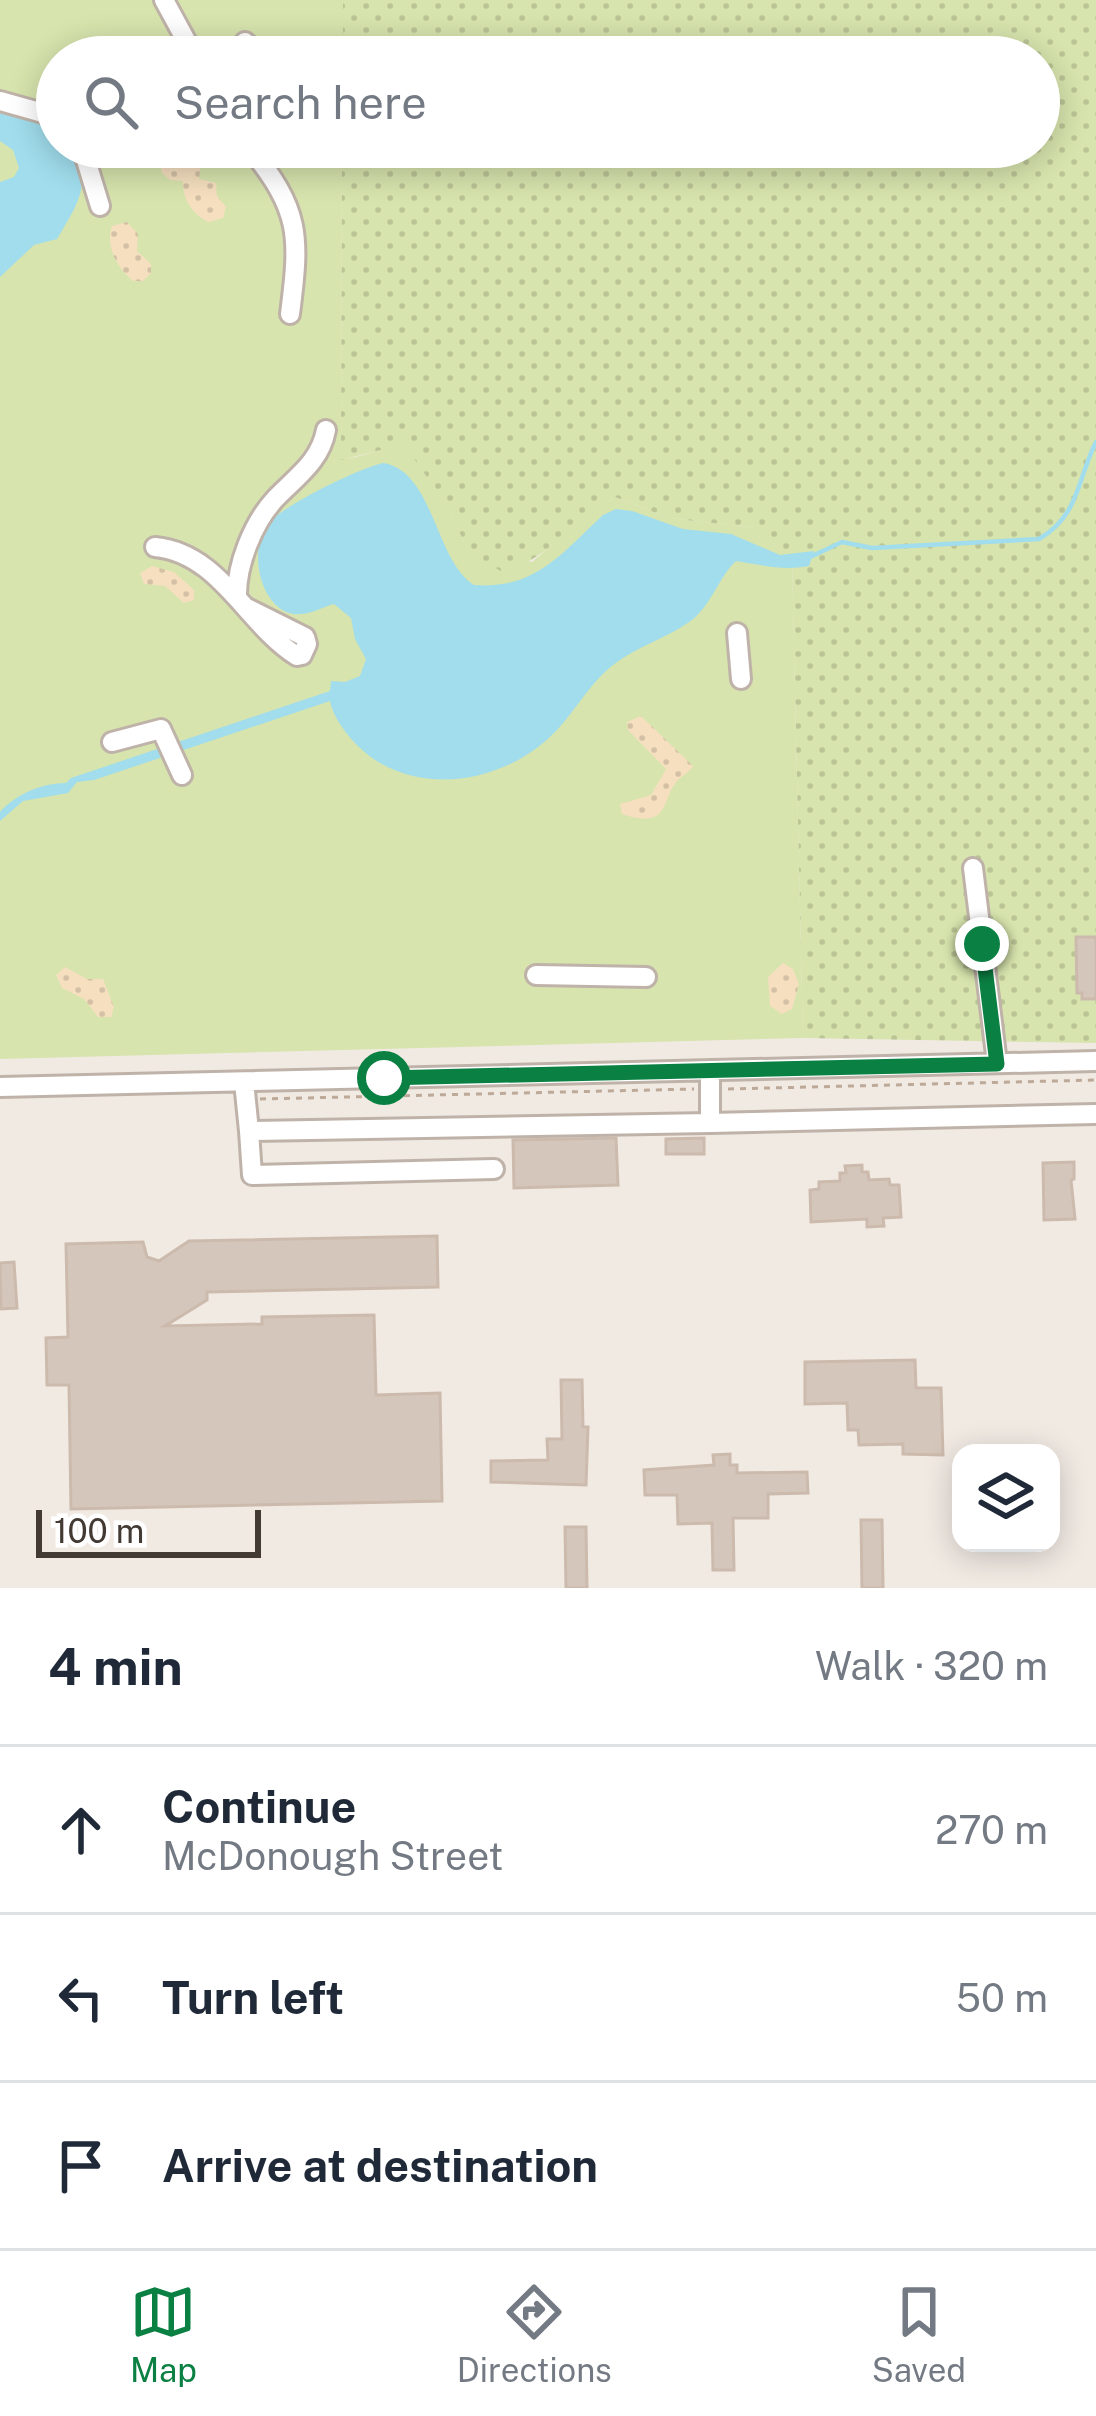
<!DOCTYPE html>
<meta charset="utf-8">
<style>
:root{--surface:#fff;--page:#f6f6f7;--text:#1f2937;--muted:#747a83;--line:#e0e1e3;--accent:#0b8043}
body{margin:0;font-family:"Public Sans",sans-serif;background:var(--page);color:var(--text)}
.controls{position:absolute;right:36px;bottom:36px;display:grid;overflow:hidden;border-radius:24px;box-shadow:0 6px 30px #0003}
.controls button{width:108px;height:108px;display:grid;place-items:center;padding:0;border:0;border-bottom:3px solid var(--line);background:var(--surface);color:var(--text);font:60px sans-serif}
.scale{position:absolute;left:36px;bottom:30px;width:225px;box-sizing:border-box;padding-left:12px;border:6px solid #433a34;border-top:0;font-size:33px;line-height:42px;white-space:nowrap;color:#433a34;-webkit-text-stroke:9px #fff;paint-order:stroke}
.stop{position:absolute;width:36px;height:36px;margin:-27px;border:9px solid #0b8043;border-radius:50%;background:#fff}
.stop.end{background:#0b8043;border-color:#fff;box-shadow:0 3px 12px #0008}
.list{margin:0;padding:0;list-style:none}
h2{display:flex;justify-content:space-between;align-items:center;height:156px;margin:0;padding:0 48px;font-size:51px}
h2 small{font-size:39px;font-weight:400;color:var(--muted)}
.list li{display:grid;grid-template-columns:78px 1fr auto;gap:36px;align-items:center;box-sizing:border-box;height:168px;padding:0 48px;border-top:3px solid var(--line)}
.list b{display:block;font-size:45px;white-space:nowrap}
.list p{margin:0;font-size:39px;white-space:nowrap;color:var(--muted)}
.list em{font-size:39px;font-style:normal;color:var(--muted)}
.icon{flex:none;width:66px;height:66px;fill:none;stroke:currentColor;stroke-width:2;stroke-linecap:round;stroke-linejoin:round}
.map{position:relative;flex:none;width:1096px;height:1588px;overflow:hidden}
.search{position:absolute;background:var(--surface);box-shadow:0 6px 30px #0003;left:36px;right:36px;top:36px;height:132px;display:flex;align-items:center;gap:30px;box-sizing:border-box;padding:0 42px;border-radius:66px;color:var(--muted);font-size:45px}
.sheet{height:660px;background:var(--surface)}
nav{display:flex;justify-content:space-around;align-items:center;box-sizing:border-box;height:168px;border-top:3px solid var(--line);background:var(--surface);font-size:33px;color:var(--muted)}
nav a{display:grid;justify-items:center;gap:6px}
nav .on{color:var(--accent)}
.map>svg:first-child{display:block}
.grass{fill:#d7e4ad}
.sand{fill:url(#sand-dots)}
.park{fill:url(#park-dots)}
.water{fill:#a1dded}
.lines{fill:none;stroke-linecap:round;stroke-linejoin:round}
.stream{stroke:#a1dded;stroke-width:4.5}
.building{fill:#d5c6bc;stroke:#ccbaad;stroke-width:3}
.minor-casing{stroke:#bfb3a9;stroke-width:24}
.path{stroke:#bda998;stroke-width:3;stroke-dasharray:6 6;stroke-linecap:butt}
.minor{stroke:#fff;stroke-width:18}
.route{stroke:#0b8043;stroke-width:15}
</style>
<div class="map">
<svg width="1096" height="1588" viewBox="0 0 1096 1588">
<defs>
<pattern id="sand-dots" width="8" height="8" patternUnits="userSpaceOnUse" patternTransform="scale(3)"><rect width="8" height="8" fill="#f5dfbf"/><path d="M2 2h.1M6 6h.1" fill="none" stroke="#d3c0a5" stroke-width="1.8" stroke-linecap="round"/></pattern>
<pattern id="park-dots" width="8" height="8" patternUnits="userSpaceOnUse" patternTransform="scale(3)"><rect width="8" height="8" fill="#d7e4ad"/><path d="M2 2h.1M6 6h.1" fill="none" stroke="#bac495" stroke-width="1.8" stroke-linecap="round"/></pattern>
</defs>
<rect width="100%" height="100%" fill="#f1eae3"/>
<!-- grass -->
<path class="grass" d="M 0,0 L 343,0 L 343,57 L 57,57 L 57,147 L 342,147 L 341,459 C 363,458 382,447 404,443 L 449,509 L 467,549 L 532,562 L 588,514 L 615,497 L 669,518 L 755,528 L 792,560 L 803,1038 L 0,1059 Z"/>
<!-- sand -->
<path class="sand" d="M 168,156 L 201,162 L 199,179 L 216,183 L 217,196 L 226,207 L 223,218 L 209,222 C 193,215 182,198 183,181 L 170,180 L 162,173 L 160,164 Z
M 127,222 L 138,234 L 137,251 L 151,264 L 151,273 L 143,281 L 133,281 C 117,268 105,246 112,226 Z
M 152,566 L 174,572 L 194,590 L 194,600 L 184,603 L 165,586 L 144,584 L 140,573 Z
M 641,716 L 693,766 C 690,772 684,774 679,779 C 660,797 673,831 622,814 L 620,804 L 651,795 L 666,769 L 628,730 L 627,722 Z
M 783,963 L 793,969 L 799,984 L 792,1009 L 782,1014 L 770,1006 L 768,977 Z
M 65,967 L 87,979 L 103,979 L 114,1007 L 111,1017 L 98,1017 L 84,999 L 62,988 L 56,975 Z"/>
<!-- park -->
<path class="park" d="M 343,0 L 1096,0 L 1096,1043 L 803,1038 L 792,560 L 755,528 L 669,518 L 615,497 C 577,521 547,556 505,574 L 467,549 L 449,509 L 404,444 L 341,460 L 342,147 L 1039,147 L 1039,57 L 343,57 Z"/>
<!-- water -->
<path class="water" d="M 0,106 L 57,130 L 57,147 L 76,147 C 91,187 77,205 57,239 L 34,245 L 0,277 L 0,182 L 14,177 L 19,168 L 13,150 L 0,141 Z
M 383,463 C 434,471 435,561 474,585 C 535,590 562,553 603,515 L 616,509 L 632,511 L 683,529 L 731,534 L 780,555 L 814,551 L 809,566 C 783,571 762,565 736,561 C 718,578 712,604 692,620 C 665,640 630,648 605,672 C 587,689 574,711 558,729 C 513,777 438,796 380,763 C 359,751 334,723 330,701 L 94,780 L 77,782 L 68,793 L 23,801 L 0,821 L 0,812 C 16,794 42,783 66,783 L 71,778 L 330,691 L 331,681 L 345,682 L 360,676 L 366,659 L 355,639 L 351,618 L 334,604 C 319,608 305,618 289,613 C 258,602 249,548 268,524 C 281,506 360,468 383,463 Z"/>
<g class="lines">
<!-- stream -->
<path class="stream" d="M 808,558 L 842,542 L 872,548 L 1039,539 C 1080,515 1077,479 1096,442"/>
</g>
<!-- building -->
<path class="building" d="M 1076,937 L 1096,937 L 1096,999 L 1082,999 L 1082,993 L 1077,993 Z
M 616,1138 L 618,1185 L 514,1188 L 513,1140 Z
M 704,1138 L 704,1154 L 666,1154 L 666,1139 Z
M 1074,1162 L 1074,1179 L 1071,1180 L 1075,1219 L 1044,1220 L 1043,1163 Z
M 862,1165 L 862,1172 L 868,1172 L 869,1180 L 889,1179 L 890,1185 L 899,1185 L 901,1217 L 883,1218 L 884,1226 L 867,1227 L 867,1219 L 811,1222 L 810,1190 L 819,1189 L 819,1182 L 840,1181 L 840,1173 L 846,1173 L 845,1166 Z
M 437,1236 L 438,1287 L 207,1292 L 207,1300 L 165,1326 L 262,1324 L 262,1317 L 374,1315 L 376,1395 L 440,1393 L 442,1501 L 71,1509 L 69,1385 L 47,1385 L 46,1338 L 68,1337 L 66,1244 L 143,1242 L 147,1257 L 159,1261 L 189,1241 Z
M 14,1262 L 17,1308 L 1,1309 L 0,1263 Z
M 915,1360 L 916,1388 L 941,1388 L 943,1455 L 903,1454 L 903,1444 L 859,1445 L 858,1430 L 848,1430 L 847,1403 L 805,1404 L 805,1362 Z
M 561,1380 L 582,1380 L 583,1427 L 588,1427 L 586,1485 L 491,1482 L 491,1461 L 548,1460 L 547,1439 L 562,1439 Z
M 730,1454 L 730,1465 L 737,1465 L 737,1473 L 807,1472 L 808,1493 L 768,1494 L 768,1518 L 733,1518 L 734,1570 L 713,1570 L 712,1523 L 678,1524 L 677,1495 L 645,1495 L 644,1470 L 714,1465 L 713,1455 Z
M 861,1520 L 882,1520 L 883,1588 L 862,1588 Z
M 565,1527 L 586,1527 L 587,1588 L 566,1588 Z"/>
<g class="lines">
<!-- minor casing -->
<g class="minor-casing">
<path id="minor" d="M 164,0 L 195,57
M 245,42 L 261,57
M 0,101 L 43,113 L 57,122
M 82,147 L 100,206
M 87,147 L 116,155 L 150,147
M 249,147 C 301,211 300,235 290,314
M 155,547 C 220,553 247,625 297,656 L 302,655 L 307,644 L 305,637 L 245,607
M 237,598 C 236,565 253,523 275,499 C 296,477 320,462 326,430
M 737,633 L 741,679
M 112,742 L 161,729 L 182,775
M 973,868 L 997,1063
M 536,975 L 646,977
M 244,1082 L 249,1131 L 710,1123 L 710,1070
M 0,1087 L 1096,1061
M 710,1123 L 1096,1114
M 249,1131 L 252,1175 L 494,1169"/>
</g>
<!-- path -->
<path class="path" d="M 728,1089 L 1096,1080
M 260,1099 L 694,1089"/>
<!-- minor -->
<use href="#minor" class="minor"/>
</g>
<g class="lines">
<!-- route -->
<path class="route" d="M 384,1078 L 997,1064 L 982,944"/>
</g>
</svg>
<div class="controls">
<button><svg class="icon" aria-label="layers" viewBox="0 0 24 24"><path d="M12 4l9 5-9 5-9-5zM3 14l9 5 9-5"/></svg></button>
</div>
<div class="scale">100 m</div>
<div class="stop" style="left:384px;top:1078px"></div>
<div class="stop end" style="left:982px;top:944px"></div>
<div class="search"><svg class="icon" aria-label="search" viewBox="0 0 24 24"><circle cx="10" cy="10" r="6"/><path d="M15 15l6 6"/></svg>Search here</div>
</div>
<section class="sheet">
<h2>4 min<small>Walk · 320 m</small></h2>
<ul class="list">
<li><svg class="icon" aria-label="ahead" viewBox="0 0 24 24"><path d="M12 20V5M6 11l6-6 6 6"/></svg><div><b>Continue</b><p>McDonough Street</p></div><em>270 m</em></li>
<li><svg class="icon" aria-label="left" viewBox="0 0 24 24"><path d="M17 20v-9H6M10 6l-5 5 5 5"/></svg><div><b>Turn left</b></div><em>50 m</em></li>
<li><svg class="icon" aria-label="arrive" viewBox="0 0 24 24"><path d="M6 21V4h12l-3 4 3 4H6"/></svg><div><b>Arrive at destination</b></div></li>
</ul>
</section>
<nav>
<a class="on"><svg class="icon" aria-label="map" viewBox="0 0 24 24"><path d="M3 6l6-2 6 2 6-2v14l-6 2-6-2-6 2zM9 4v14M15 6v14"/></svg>Map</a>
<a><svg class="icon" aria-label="directions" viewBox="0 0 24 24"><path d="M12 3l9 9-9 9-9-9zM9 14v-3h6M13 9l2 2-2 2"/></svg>Directions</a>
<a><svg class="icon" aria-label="saved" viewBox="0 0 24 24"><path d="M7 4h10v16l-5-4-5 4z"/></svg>Saved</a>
</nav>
